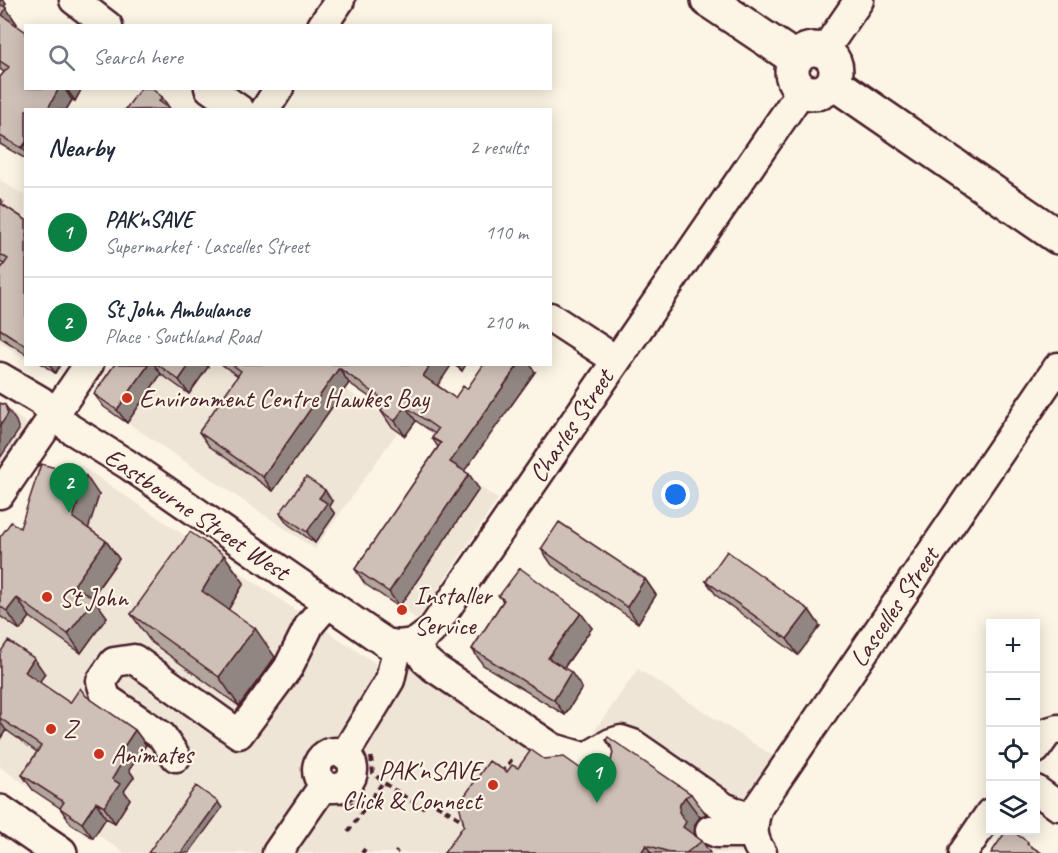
<!DOCTYPE html>
<meta charset="utf-8">
<style>
:root{--surface:#fff;--page:#f6f6f7;--text:#1f2937;--muted:#747a83;--line:#e0e1e3;--accent:#0b8043}
body{margin:0;font-family:Caveat,sans-serif;background:var(--page);color:var(--text)}
.controls{position:absolute;right:18px;bottom:18px;display:grid;overflow:hidden;border-radius:0px;box-shadow:0 3px 15px #0003}
.controls button{width:54px;height:54px;display:grid;place-items:center;padding:0;border:0;border-bottom:2px solid var(--line);background:var(--surface);color:var(--text);font:30px sans-serif}
.you{position:absolute;left:676px;top:495px;width:21px;height:21px;margin:-15px;border:4px solid #fff;border-radius:50%;background:#1a73e8;box-shadow:0 0 0 9px #1a73e833}
.badge{display:grid;place-items:center;width:39px;height:39px;border-radius:50%;background:var(--accent);color:#fff;font-size:20px;font-weight:700}
.pin{position:absolute;translate:-50% -50px;filter:drop-shadow(0 2px 3px #0008)}
.pin::after{content:'';position:absolute;top:32px;width:21px;height:18px;background:inherit;clip-path:polygon(0 0,100% 0,50% 100%)}
.list{margin:0;padding:0;list-style:none}
h2{display:flex;justify-content:space-between;align-items:center;height:78px;margin:0;padding:0 24px;font-size:26px}
h2 small{font-size:20px;font-weight:400;color:var(--muted)}
.list li{display:grid;grid-template-columns:39px 1fr auto;gap:18px;align-items:center;box-sizing:border-box;height:90px;padding:0 24px;border-top:2px solid var(--line)}
.list b{display:block;font-size:22px;white-space:nowrap}
.list p{margin:0;font-size:20px;white-space:nowrap;color:var(--muted)}
.list em{font-size:20px;font-style:normal;color:var(--muted)}
.icon{flex:none;width:33px;height:33px;fill:none;stroke:currentColor;stroke-width:2;stroke-linecap:round;stroke-linejoin:round}
.map{position:relative;flex:none;width:1058px;height:853px;overflow:hidden}
.search{position:absolute;background:var(--surface);box-shadow:0 3px 15px #0003;left:24px;top:24px;width:528px;height:66px;display:flex;align-items:center;gap:15px;box-sizing:border-box;padding:0 21px;border-radius:0px;color:var(--muted);font-size:22px}
.panel{position:absolute;background:var(--surface);box-shadow:0 3px 15px #0003;left:24px;top:108px;width:528px;height:258px;border-radius:0px}
.map>svg:first-child{display:block}
.built{fill:#eee5d7}
.lines{fill:none;stroke-linecap:round;stroke-linejoin:round}
.minor-casing{stroke:#4a1f2b;stroke-width:33}
.major-casing{stroke:#4a1f2b;stroke-width:38}
.path{stroke:#4a1f2b;stroke-width:4;stroke-dasharray:6 4.5;stroke-linecap:butt}
.minor{stroke:#fcf5e5;stroke-width:28}
.major{stroke:#fcf5e5;stroke-width:33}
.wall{fill:#b2a59d;stroke:#4a1f2b;stroke-width:1.5}
.shaded-wall{fill:#918680;stroke:#4a1f2b;stroke-width:1.5}
.building{fill:#cfc0b7;stroke:#4a1f2b;stroke-width:1.5}
.poi-dot{fill:#c8321e;stroke:#fcf5e5;stroke-width:2}
.labels{text-anchor:middle;dominant-baseline:central;stroke-width:4.5;stroke-linejoin:round;paint-order:stroke}
.poi-label{font-size:26px;fill:#4a1f2b;stroke:#fcf5e5;text-anchor:start}
.street-label{font-size:26px;fill:#4a1f2b;stroke:#fcf5e5}
</style>
<div class="map">
<svg width="1058" height="853" viewBox="0 0 1058 853">
<rect width="100%" height="100%" fill="#fcf5e5"/>
<filter id="ink" filterUnits="userSpaceOnUse"><feTurbulence type="fractalNoise" baseFrequency=".0167" numOctaves="2"/><feDisplacementMap in="SourceGraphic" scale="12" xChannelSelector="R" yChannelSelector="G"/><feConvolveMatrix kernelMatrix="1 2 1 2 8 2 1 2 1" color-interpolation-filters="sRGB"/></filter>
<g filter="url(#ink)">
<!-- built -->
<path class="built" d="M 0,180 L 25,196 L 25,359 L 0,342 Z
M 136,365 L 310,365 L 401,427 L 315,549 L 104,407 Z
M 0,405 L 35,429 L 0,477 Z
M 446,464 L 498,499 L 418,620 L 364,583 Z
M 81,466 L 378,665 L 381,676 L 265,853 L 124,853 L 0,767 L 0,567 L 67,470 Z
M 417,662 L 564,744 L 584,742 L 590,737 L 638,669 L 773,756 L 745,796 L 740,810 L 738,824 L 744,853 L 293,853 L 331,798 L 347,793 L 360,770 L 357,760 L 401,685 L 407,670 Z"/>
<g class="lines">
<!-- minor casing -->
<g class="minor-casing">
<path id="minor" d="M 74,0 L 108,26
M 322,26 L 340,0
M 824,51 L 859,0
M 209,88 L 240,110
M 265,110 L 279,88
M 550,317 L 616,360
M 0,377 L 41,401 L 69,428 L 127,464 L 374,635 L 386,643 L 398,645
M 0,494 L 89,364
M 415,643 L 424,659 L 433,667 L 553,748 L 580,756 L 590,755 L 611,743 L 621,740 L 633,744 L 724,807 L 754,820
M 1036,749 L 1048,732 L 1058,729
M317 770a18 18 0 1 1 36 0a18 18 0 1 1-36 0Z
M 345,754 L 390,680 L 398,645 L 415,643 L 431,631 L 802,90
M 176,757 L 162,736 L 106,698 L 101,681 L 114,662 L 134,659 L 239,734 L 288,668 L 310,624 L 328,603
M 1036,790 L 1058,806
M 710,830 L 717,833 L 753,833
M 277,853 L 324,785
M 762,853 C 751,837 752,825 758,807 L 1058,367
M 963,853 L 990,813"/>
</g>
<!-- major casing -->
<g class="major-casing">
<path id="major" d="M 708,0 L 796,59
M792 71a22 22 0 1 1 44 0a22 22 0 1 1-44 0Z
M 834,83 L 1058,237
M 0,812 L 60,853"/>
</g>
<!-- path -->
<path class="path" d="M 371,757 L 373,773 L 383,782
M 502,773 L 512,759
M 340,802 L 353,804 L 364,810
M 348,832 L 383,782 L 418,806 L 423,807 L 429,800 L 467,823
M 362,853 L 365,849
M 396,853 L 397,851"/>
<!-- minor -->
<use href="#minor" class="minor"/>
<!-- major -->
<use href="#major" class="major"/>
</g>
<!-- wall -->
<path class="wall" d="M 0,0 L 3,0 L 6,4 L 4,7 L 6,8 L 17,24 L 16,25 L 26,88 L 82,88 L 75,101 L 72,100 L 66,110 L 26,110 L 26,159 L 0,144 L 0,77 L 4,72 L 0,69 Z
M 0,199 L 3,202 L 1,204 L 26,220 L 26,354 L 0,337 L 0,270 L 4,264 L 0,262 Z
M 42,364 L 61,364 L 55,373 Z
M 115,364 L 206,364 L 208,367 L 189,394 L 161,374 L 127,423 L 104,407 L 94,394 Z
M 221,364 L 452,364 L 437,385 L 455,398 L 467,389 L 535,372 L 464,471 L 479,489 L 399,607 L 365,584 L 355,569 L 438,447 L 432,438 L 435,434 L 416,421 L 405,436 L 391,426 L 381,411 L 384,407 L 349,383 L 273,491 L 209,446 L 199,432 L 238,376 Z
M 453,364 L 466,364 L 462,371 Z
M 99,495 L 88,528 L 106,541 L 119,559 L 92,597 L 107,617 L 81,653 L 30,617 L 20,630 L 0,616 L 0,537 Z
M 332,501 L 329,506 L 335,514 L 315,543 L 288,524 L 280,513 Z
M 541,549 L 645,579 L 656,595 L 638,623 L 552,565 Z
M 224,555 L 244,583 L 228,610 L 275,657 L 239,706 L 151,642 L 131,614 Z
M 706,581 L 809,610 L 820,626 L 798,655 L 717,596 Z
M 499,596 L 592,628 L 564,668 L 582,688 L 565,715 L 483,665 L 472,649 L 503,601 Z
M 0,653 L 45,674 L 39,682 L 70,703 L 86,696 L 135,730 L 146,745 L 129,770 L 134,777 L 124,791 L 130,799 L 115,823 L 106,818 L 93,838 L 71,824 L 60,808 L 33,790 L 22,775 L 37,752 L 6,730 L 0,739 Z
M 606,740 L 691,794 L 706,814 L 700,817 L 695,824 L 694,833 L 697,838 L 702,841 L 710,853 L 444,853 L 507,772 L 544,759 L 584,771 L 597,770 L 605,767 L 611,761 L 613,753 L 612,749 Z"/>
<!-- shaded-wall -->
<path class="shaded-wall" d="M 0,0 L 3,0 L 6,4 L 0,12 Z
M 6,8 L 17,24 L 12,30 L 2,15 Z
M 59,88 L 64,88 L 72,100 L 66,110 L 47,110 Z
M 66,88 L 82,88 L 75,101 Z
M 162,97 L 171,110 L 164,110 L 159,101 Z
M 26,142 L 26,152 L 22,148 Z
M 49,364 L 61,364 L 55,373 Z
M 149,364 L 154,364 L 161,374 L 127,423 L 117,410 Z
M 190,364 L 206,364 L 208,367 L 189,394 L 179,380 Z
M 431,364 L 452,364 L 434,391 L 423,376 Z
M 457,364 L 466,364 L 462,371 Z
M 519,364 L 530,364 L 535,372 L 460,477 L 450,462 Z
M 339,368 L 349,383 L 273,491 L 263,477 Z
M 5,405 L 16,421 L 19,430 L 0,458 L 0,426 Z
M 405,406 L 416,421 L 405,436 L 395,421 Z
M 469,474 L 479,489 L 399,607 L 389,592 Z
M 86,476 L 99,495 L 86,536 L 73,518 Z
M 325,490 L 332,501 L 329,506 L 335,514 L 315,543 L 307,532 L 319,498 Z
M 106,541 L 119,559 L 87,603 L 74,585 Z
M 224,555 L 244,583 L 222,620 L 202,591 Z
M 645,579 L 656,595 L 638,623 L 627,607 Z
M 17,598 L 30,617 L 20,630 L 7,611 Z
M 94,599 L 107,617 L 81,653 L 68,634 Z
M 809,610 L 820,626 L 798,655 L 787,639 Z
M 581,613 L 592,628 L 559,674 L 548,658 Z
M 255,628 L 275,657 L 239,706 L 219,677 Z
M 34,658 L 45,674 L 35,688 L 25,672 Z
M 571,672 L 582,688 L 565,715 L 554,700 Z
M 0,722 L 6,730 L 0,739 Z
M 135,730 L 146,745 L 129,770 L 134,777 L 124,791 L 130,799 L 115,823 L 104,807 L 117,757 Z
M 685,797 L 700,817 L 695,824 L 694,833 L 700,843 L 683,827 L 679,812 L 680,804 Z
M 96,802 L 106,818 L 93,838 L 82,823 Z
M 218,802 L 222,808 L 189,853 L 181,853 Z
M 646,845 L 651,853 L 641,853 Z"/>
<!-- building -->
<path class="building" d="M 0,4 L 6,8 L 2,15 L 26,32 L 26,88 L 59,88 L 47,110 L 26,110 L 26,142 L 22,148 L 0,136 L 0,77 L 9,67 L 0,61 Z
M 141,88 L 151,88 L 162,97 L 159,101 L 170,109 L 125,110 Z
M 0,203 L 26,220 L 26,346 L 0,329 L 0,270 L 8,259 L 0,254 Z
M 115,364 L 149,364 L 117,410 L 94,394 Z
M 157,364 L 190,364 L 179,380 Z
M 231,364 L 431,364 L 423,376 L 455,398 L 463,386 L 467,389 L 484,364 L 519,364 L 450,462 L 469,474 L 389,592 L 355,569 L 441,443 L 432,438 L 438,429 L 405,406 L 395,421 L 381,411 L 387,402 L 339,368 L 263,477 L 199,432 L 241,371 Z
M 0,403 L 5,405 L 8,414 L 0,426 Z
M 41,464 L 86,476 L 73,518 L 106,541 L 74,585 L 94,599 L 68,634 L 17,598 L 7,611 L 0,606 L 0,537 L 11,522 L 20,528 Z
M 306,477 L 325,490 L 319,498 L 327,503 L 307,532 L 280,513 Z
M 559,522 L 645,579 L 627,607 L 541,549 Z
M 190,532 L 224,555 L 202,591 L 255,628 L 219,677 L 131,614 Z
M 727,551 L 809,610 L 787,639 L 706,581 Z
M 520,568 L 581,613 L 548,658 L 571,672 L 554,700 L 472,649 L 504,600 L 499,596 Z
M 8,641 L 34,658 L 25,672 L 70,703 L 80,688 L 86,696 L 135,730 L 117,757 L 123,761 L 112,779 L 120,784 L 104,807 L 96,802 L 82,823 L 60,808 L 64,802 L 22,775 L 41,746 L 0,718 L 0,653 Z
M 608,737 L 691,794 L 685,797 L 680,804 L 679,812 L 686,822 L 683,827 L 702,841 L 686,853 L 673,853 L 646,845 L 641,853 L 444,853 L 464,825 L 459,804 L 489,761 L 507,772 L 512,765 L 518,768 L 531,750 L 544,759 L 564,757 L 584,771 L 587,767 L 597,770 L 605,767 L 611,761 L 613,753 L 611,746 L 606,740 Z
M 196,786 L 218,802 L 181,853 L 148,853 Z
M 1006,831 L 1012,831 L 1028,842 L 1027,844 L 1042,853 L 991,853 Z"/>
</g>
<!-- markers -->
<g class="poi-dot">
<circle cx="127" cy="398" r="6"/>
<circle cx="47" cy="597" r="6"/>
<circle cx="402" cy="610" r="6"/>
<circle cx="51" cy="729" r="6"/>
<circle cx="99" cy="754" r="6"/>
<circle cx="493" cy="785" r="6"/>
</g>
<g class="labels">
<!-- poi labels -->
<g class="poi-label">
<text x="139" y="398">Environment Centre Hawkes Bay</text>
<text x="414" y="595">Installer<tspan x="414" dy="30">Service</tspan></text>
<text x="59" y="597">St John</text>
<text x="63" y="729">Z</text>
<text x="111" y="754">Animates</text>
<text x="481" y="770" text-anchor="end">PAK'nSAVE<tspan x="481" dy="30">Click &amp; Connect</tspan></text>
</g>
<!-- street labels -->
<g class="street-label">
<text transform="translate(571 426) rotate(-56)">Charles Street</text>
<text transform="translate(197 514) rotate(34)">Eastbourne Street West</text>
<text transform="translate(894 607) rotate(-56)">Lascelles Street</text>
</g>
</g>
</svg>
<div class="controls">
<button>+</button>
<button>−</button>
<button><svg class="icon" aria-label="locate" viewBox="0 0 24 24"><circle cx="12" cy="12" r="6"/><path d="M12 2v4M12 18v4M2 12h4M18 12h4"/></svg></button>
<button><svg class="icon" aria-label="layers" viewBox="0 0 24 24"><path d="M12 4l9 5-9 5-9-5zM3 14l9 5 9-5"/></svg></button>
</div>
<div class="you"></div>
<div class="pin badge" style="left:597px;top:803px">1</div>
<div class="pin badge" style="left:69px;top:513px">2</div>
<div class="search"><svg class="icon" aria-label="search" viewBox="0 0 24 24"><circle cx="10" cy="10" r="6"/><path d="M15 15l6 6"/></svg>Search here</div>
<section class="panel">
<h2>Nearby<small>2 results</small></h2>
<ul class="list">
<li><span class="badge">1</span><div><b>PAK'nSAVE</b><p>Supermarket · Lascelles Street</p></div><em>110 m</em></li>
<li><span class="badge">2</span><div><b>St John Ambulance</b><p>Place · Southland Road</p></div><em>210 m</em></li>
</ul>
</section>
</div>
